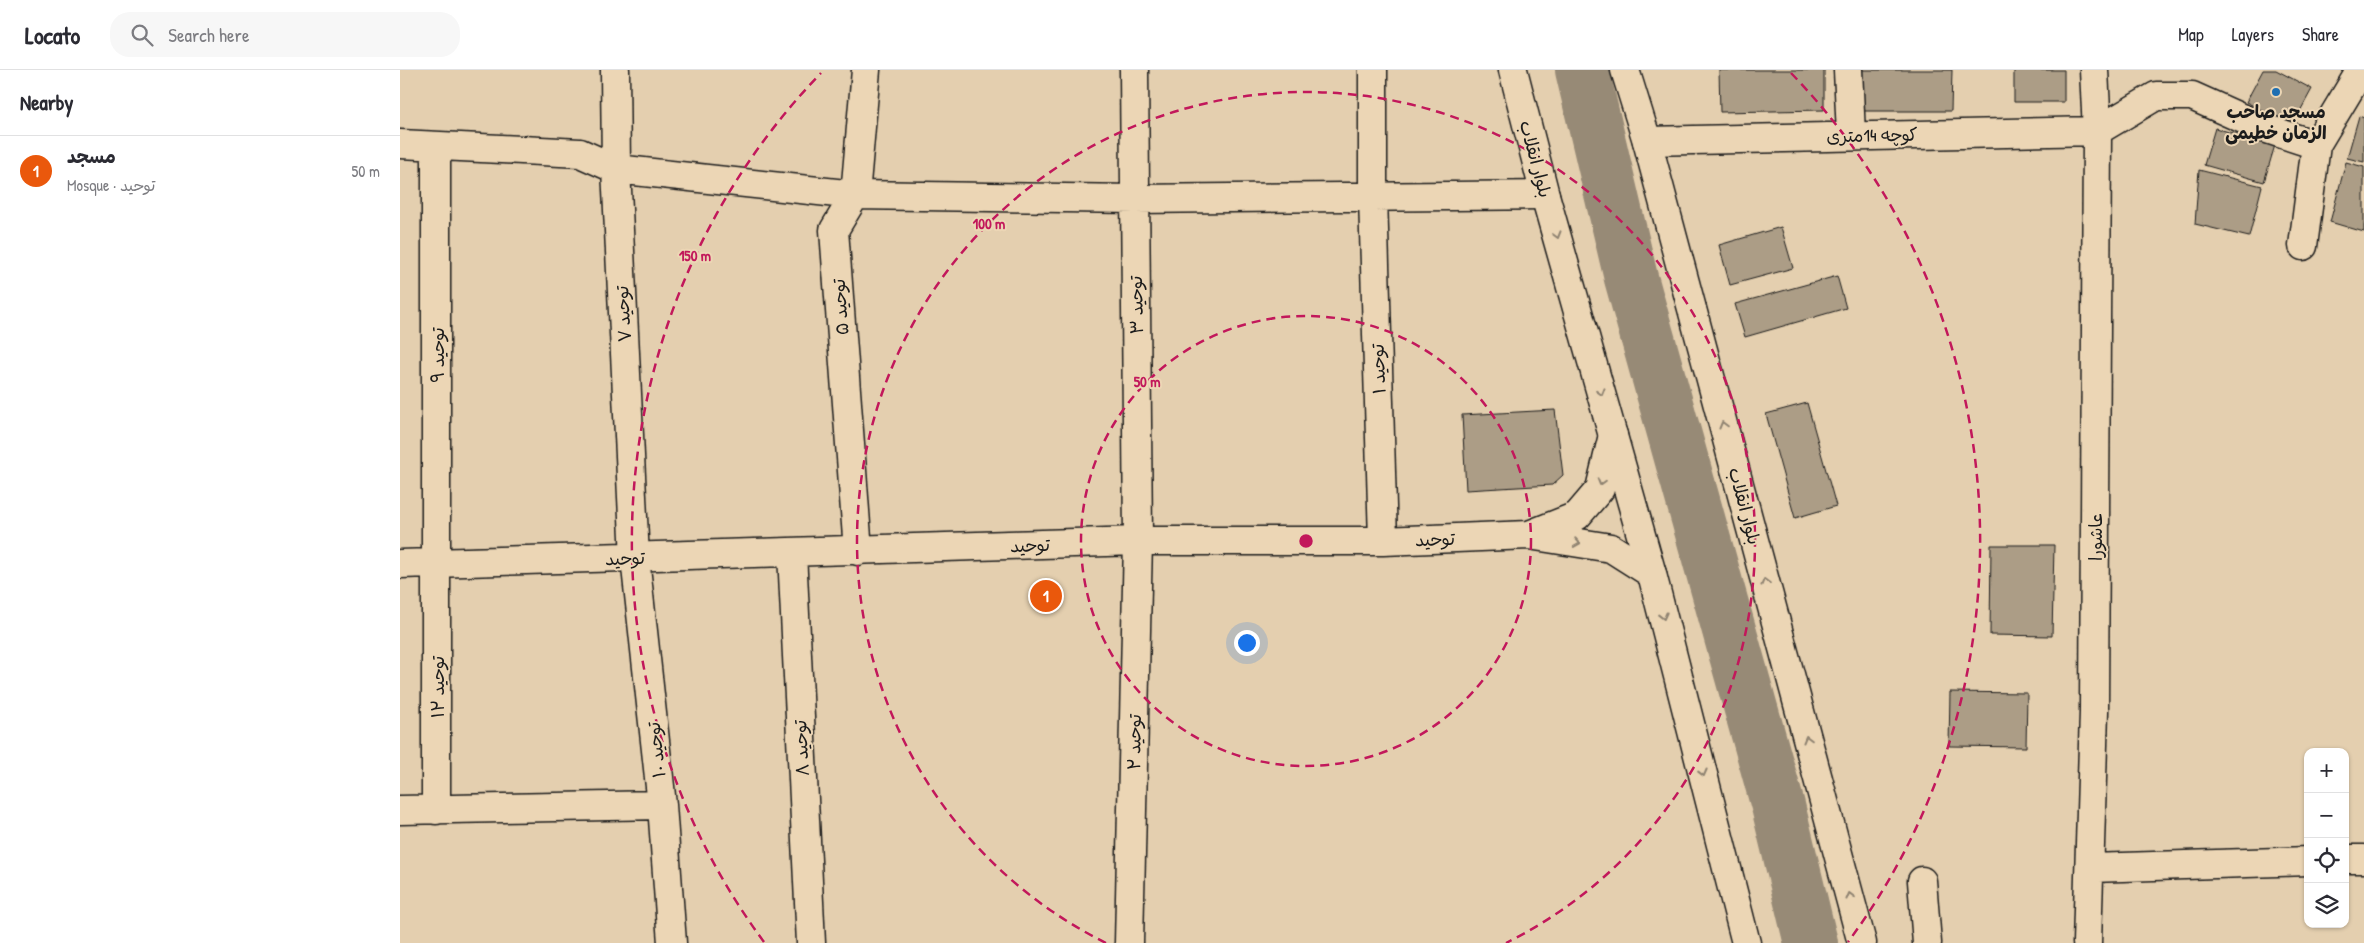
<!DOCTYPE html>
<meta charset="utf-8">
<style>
:root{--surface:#fff;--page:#f7f7f7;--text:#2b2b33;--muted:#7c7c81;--line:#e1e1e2;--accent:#ea580c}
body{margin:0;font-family:"Patrick Hand","Playpen Sans Arabic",sans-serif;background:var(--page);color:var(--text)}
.controls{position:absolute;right:15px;bottom:15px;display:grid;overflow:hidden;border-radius:10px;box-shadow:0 1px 4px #0004}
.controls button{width:45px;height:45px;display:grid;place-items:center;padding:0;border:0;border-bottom:1px solid var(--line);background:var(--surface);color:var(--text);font:25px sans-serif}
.you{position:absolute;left:846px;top:572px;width:18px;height:18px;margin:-12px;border:4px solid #fff;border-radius:50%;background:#1a73e8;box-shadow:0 0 0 8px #1a73e833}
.badge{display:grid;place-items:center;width:32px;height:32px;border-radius:50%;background:var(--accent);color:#fff;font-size:16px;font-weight:700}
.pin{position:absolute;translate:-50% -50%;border:2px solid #fff;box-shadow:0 1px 5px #0006}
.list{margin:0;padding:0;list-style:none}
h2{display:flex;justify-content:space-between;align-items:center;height:65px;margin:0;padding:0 20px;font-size:21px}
h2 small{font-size:16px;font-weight:400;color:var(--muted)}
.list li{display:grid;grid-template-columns:32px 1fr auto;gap:15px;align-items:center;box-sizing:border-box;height:70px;padding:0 20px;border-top:1px solid var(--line)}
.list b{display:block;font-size:19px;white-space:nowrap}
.list p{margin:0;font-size:16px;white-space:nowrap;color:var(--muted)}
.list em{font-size:16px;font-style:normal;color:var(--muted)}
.icon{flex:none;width:28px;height:28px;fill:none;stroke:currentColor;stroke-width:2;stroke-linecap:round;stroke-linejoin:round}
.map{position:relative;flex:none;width:1964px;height:873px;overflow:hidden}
header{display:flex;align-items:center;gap:30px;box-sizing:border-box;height:70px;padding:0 25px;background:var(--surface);border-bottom:1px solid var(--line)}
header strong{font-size:24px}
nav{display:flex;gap:28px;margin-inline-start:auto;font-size:18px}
.search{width:350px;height:45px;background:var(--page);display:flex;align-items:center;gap:12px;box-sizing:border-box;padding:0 18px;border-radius:20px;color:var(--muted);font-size:19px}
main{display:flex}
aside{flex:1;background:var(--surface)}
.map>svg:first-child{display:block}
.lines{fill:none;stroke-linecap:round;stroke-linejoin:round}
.river{stroke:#978a76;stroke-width:54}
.building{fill:#ac9d86;stroke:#1c1c1c}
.minor-casing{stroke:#1c1c1c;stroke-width:31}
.major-casing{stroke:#1c1c1c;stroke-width:31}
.minor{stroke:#ecd6b5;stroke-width:28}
.major{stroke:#ecd6b5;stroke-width:28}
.oneway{stroke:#8e8270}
.ring{fill:none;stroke:#c2185b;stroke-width:2.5;stroke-dasharray:9 6}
.poi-dot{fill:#1f6fb2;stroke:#ecd6b5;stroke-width:2}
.labels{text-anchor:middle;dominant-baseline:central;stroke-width:4;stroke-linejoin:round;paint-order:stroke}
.poi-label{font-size:18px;font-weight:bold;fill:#1c1c1c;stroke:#ecd6b5}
.street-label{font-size:18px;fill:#1c1c1c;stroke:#ecd6b5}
.centre{fill:#c2185b;stroke:#ecd6b5;stroke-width:2.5}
.ring-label{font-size:15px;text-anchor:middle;font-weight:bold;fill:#c2185b;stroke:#ecd6b5;stroke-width:4;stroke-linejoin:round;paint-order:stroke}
</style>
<header>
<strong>Locato</strong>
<div class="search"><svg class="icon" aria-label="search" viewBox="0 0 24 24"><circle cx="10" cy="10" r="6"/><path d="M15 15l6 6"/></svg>Search here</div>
<nav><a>Map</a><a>Layers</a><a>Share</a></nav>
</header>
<main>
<aside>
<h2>Nearby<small></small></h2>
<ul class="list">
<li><span class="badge">1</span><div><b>مسجد</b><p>Mosque · توحید</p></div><em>50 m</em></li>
</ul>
</aside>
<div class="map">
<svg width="1964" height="873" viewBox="0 0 1964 873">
<rect width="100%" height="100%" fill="#e4cfaf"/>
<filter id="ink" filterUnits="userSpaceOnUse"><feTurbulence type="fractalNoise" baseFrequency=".02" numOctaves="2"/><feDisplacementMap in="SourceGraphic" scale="10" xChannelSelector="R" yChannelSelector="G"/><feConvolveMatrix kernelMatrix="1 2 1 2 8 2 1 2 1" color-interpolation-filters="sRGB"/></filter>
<g filter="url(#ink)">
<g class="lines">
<!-- river -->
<path class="river" d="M 1182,0 L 1231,208 L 1378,736 L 1411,873"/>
</g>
<!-- building -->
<path class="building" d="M 1319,0 L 1424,0 L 1424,40 L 1320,42 Z
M 1462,0 L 1552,0 L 1551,41 L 1462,41 Z
M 1614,0 L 1664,0 L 1664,32 L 1614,32 Z
M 1863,0 L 1876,0 L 1912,19 L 1892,56 L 1846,32 Z
M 1959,46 L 1964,48 L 1964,92 L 1947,88 Z
M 1815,58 L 1875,75 L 1864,112 L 1804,95 Z
M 1946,92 L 1964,97 L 1964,162 L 1930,152 Z
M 1799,100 L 1862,116 L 1849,167 L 1795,154 Z
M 1381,157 L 1393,198 L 1330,215 L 1319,175 Z
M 1437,206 L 1446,238 L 1345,267 L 1335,234 Z
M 1407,333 L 1436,436 L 1395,448 L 1366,344 Z
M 1155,340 L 1163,405 L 1152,415 L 1066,420 L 1062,345 Z
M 1591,475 L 1654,475 L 1652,566 L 1590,565 Z
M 1550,622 L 1627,623 L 1626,677 L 1549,676 Z"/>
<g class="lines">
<!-- minor casing -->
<g class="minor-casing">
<path id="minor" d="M 215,0 L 216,99 L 235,488 L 262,735 L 272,873
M 973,0 L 973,126 L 983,471
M 1448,0 L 1451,65
M 1247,71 L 1697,61 L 1756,26 L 1792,26 L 1861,57 L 1916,75 L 1961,0
M 0,74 L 180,83 L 216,99 L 455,125 L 735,129 L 1145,125
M 1903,176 L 1916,75
M 1129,465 L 1177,446 L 1200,419 L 1213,365
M 458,481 L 434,160 L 455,125 L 466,0
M 392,483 L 411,873
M 0,494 L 738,471 L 983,471 L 1129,465 L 1211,478 L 1252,504
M 0,740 L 262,735
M 36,740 L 36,77
M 1945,789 L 1964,789
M 1691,798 L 1908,791
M 1522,811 L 1527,873
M 729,873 L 738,471 L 734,0
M 1687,873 L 1694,642 L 1697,61 L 1694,0"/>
</g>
<!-- major casing -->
<g class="major-casing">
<path id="major" d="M 1113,0 L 1145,125 L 1252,504 L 1346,873
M 1225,0 L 1247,71 L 1462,873"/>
</g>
<!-- minor -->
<use href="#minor" class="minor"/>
<!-- major -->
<use href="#major" class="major"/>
</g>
<!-- one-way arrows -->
<defs><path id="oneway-chevron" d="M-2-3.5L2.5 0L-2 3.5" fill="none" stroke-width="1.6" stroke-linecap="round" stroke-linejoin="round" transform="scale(1.25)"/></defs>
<g class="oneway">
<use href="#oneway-chevron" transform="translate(1157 165) rotate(74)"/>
<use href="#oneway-chevron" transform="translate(1201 322) rotate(74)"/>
<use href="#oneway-chevron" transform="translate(1323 355) rotate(-105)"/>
<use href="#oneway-chevron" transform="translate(1201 412) rotate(106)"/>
<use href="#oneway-chevron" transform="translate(1177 473) rotate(9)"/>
<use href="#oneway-chevron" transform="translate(1365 512) rotate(-105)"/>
<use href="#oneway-chevron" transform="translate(1263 546) rotate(76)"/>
<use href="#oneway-chevron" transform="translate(1407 669) rotate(-105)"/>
<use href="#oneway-chevron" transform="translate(1303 703) rotate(76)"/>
<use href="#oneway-chevron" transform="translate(1450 826) rotate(-105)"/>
</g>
</g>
<!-- distance rings -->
<g class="ring">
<circle cx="906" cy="471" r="225"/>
<path d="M706 873A449 449 0 1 1 1106 873"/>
<path d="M364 872A674 674 0 0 1 421 3M1391 3A674 674 0 0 1 1448 872"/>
</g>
<!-- markers -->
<circle class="poi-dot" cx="1876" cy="22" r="5"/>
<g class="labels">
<!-- poi labels -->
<g class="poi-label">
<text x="1876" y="41">مسجد صاحب<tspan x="1876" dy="21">الزمان خطیمی</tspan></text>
</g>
<!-- street labels -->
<g class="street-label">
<text transform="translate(1472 65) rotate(-1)">کوچه 14متری</text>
<text transform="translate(1136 89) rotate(75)">بلوار انقلاب</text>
<text transform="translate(736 235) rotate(-91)">توحید ۳</text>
<text transform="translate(440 237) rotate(-94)">توحید ۵</text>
<text transform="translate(223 244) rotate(-93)">توحید ۷</text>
<text transform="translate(37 285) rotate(-90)">توحید ۹</text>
<text transform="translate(978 299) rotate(-92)">توحید ۱</text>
<text transform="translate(1345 436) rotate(75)">بلوار انقلاب</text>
<text transform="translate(1695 467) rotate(-90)">عاشورا</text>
<text transform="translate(1035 469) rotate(-2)">توحید</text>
<text transform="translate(630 475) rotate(-2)">توحید</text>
<text transform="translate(225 488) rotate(-2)">توحید</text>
<text transform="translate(37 617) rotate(-90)">توحید ۱۲</text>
<text transform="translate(734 672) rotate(-89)">توحید ۲</text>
<text transform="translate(401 678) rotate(-93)">توحید ۸</text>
<text transform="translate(256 680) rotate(-96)">توحید ۱۰</text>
</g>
</g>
<circle cx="906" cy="471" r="8" class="centre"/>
<g class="ring-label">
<text x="589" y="159">100 m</text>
<text x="295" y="191">150 m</text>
<text x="747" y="317">50 m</text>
</g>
</svg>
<div class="controls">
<button>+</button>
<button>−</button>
<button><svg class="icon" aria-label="locate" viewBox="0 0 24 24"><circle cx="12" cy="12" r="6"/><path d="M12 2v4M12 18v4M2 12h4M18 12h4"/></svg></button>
<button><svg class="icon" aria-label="layers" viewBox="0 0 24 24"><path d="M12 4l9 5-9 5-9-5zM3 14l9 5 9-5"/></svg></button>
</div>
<div class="you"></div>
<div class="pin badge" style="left:646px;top:526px">1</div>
</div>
</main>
